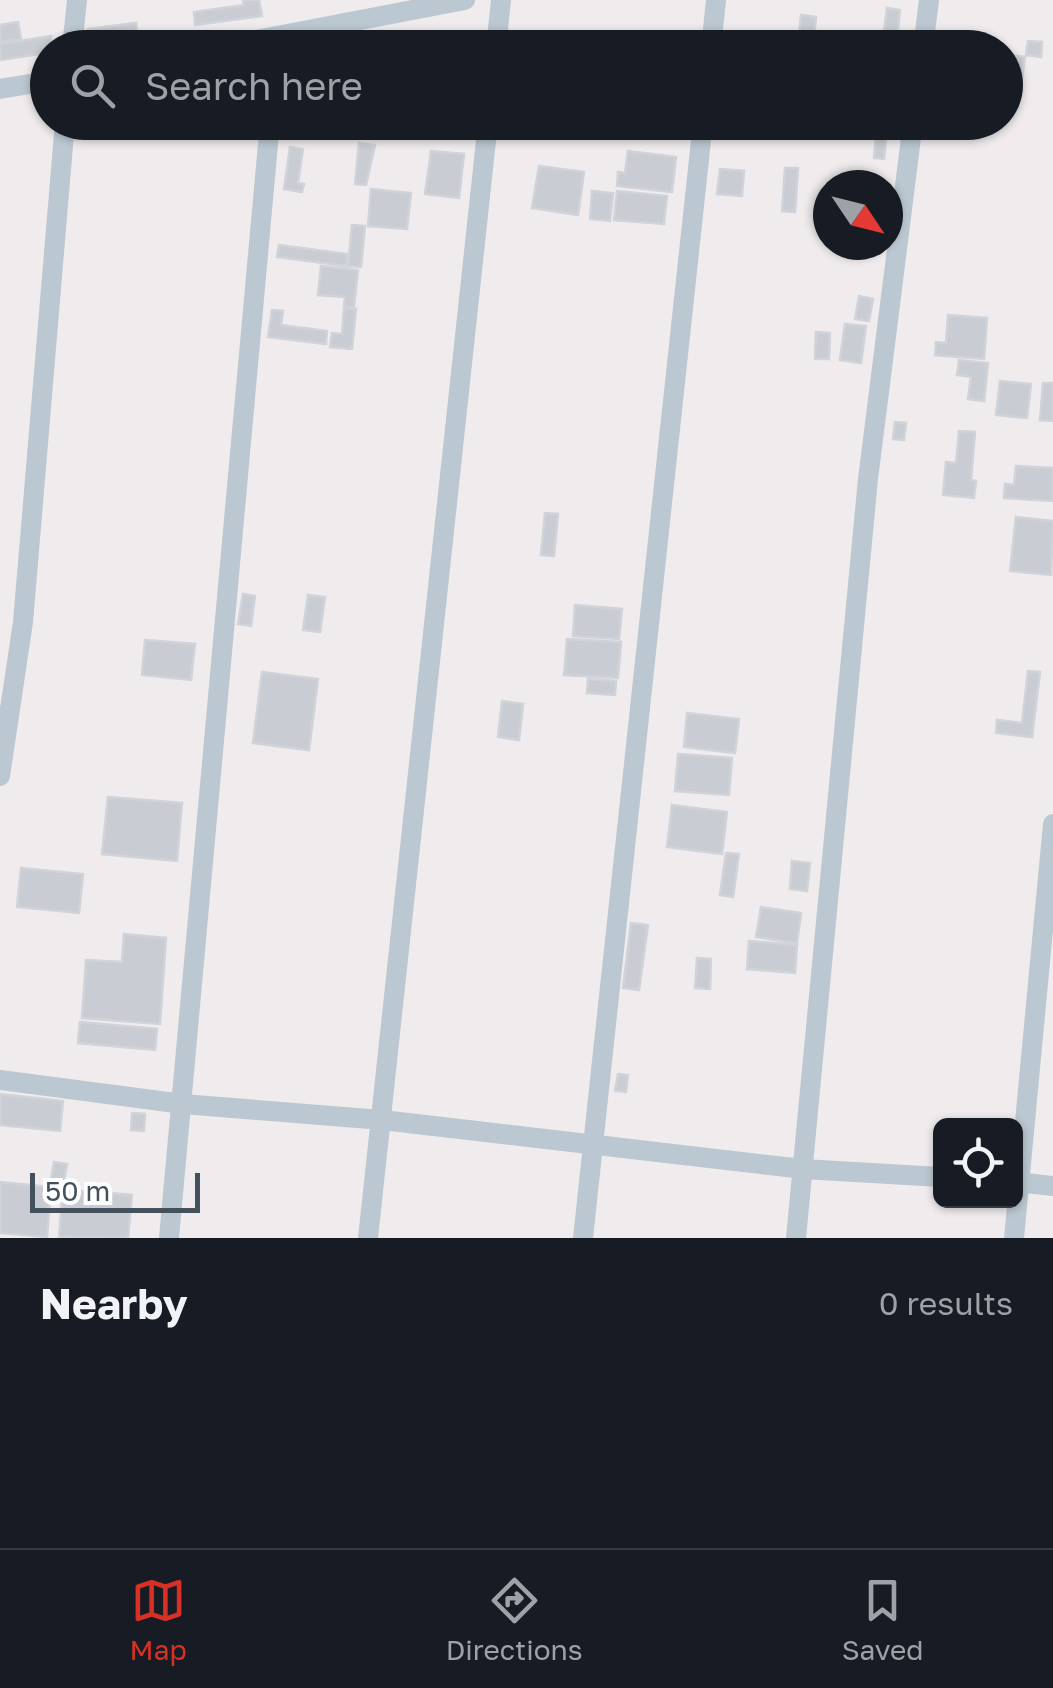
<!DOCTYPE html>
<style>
:root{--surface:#171b24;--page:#20242c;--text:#f1f3f6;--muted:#9ea1a6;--line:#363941;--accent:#d93025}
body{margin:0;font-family:"Golos Text",sans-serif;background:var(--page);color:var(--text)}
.controls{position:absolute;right:30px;bottom:30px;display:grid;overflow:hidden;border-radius:15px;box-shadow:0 2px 8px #0004}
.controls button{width:90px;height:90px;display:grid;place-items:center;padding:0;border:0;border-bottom:2px solid var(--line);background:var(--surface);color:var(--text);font:50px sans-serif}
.compass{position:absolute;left:813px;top:170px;width:90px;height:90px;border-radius:50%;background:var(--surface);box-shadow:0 2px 8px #0004;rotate:125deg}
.scale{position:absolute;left:30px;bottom:25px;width:170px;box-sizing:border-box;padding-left:10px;border:5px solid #44515c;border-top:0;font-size:28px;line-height:35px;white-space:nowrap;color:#44515c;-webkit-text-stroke:8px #fff;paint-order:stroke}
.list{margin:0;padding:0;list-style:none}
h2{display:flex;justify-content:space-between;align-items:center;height:130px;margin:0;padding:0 40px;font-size:42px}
h2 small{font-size:32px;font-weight:400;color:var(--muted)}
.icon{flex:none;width:55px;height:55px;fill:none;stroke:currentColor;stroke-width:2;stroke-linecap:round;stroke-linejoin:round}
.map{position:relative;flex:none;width:1053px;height:1238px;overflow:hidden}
.search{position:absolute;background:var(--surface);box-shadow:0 2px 8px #0004;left:30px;right:30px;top:30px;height:110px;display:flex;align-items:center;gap:25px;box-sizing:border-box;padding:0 35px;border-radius:55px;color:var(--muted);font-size:38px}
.sheet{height:310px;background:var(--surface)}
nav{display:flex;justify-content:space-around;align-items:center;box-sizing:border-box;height:140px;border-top:2px solid var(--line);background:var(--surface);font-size:28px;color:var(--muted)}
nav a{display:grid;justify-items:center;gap:5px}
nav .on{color:var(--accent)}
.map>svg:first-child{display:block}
.building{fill:#c9ccd2;stroke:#d0d3d9;stroke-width:2.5}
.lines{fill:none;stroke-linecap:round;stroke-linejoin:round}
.street{stroke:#bcc8d1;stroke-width:20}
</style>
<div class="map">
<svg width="1053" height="1238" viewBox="0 0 1053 1238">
<rect width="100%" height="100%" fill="#f0eced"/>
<!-- building -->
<path class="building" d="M 243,0 L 259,0 L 262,16 L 195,25 L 194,12 L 244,5 Z
M 887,8 L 900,10 L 896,48 L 882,48 Z
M 801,15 L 816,17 L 813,48 L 798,48 Z
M 18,22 L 21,39 L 0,42 L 0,25 Z
M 136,23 L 138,38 L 90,44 L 88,29 Z
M 735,31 L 745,32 L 744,48 L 733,48 Z
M 51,36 L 52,48 L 48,48 L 48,53 L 0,60 L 0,44 Z
M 1028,41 L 1042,42 L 1041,57 L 1026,55 Z
M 1006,54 L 1025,57 L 1018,107 L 1006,106 Z
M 867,122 L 888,122 L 884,159 L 874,158 L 876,133 L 866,132 Z
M 359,143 L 375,145 L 366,185 L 355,184 Z
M 290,147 L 303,149 L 298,183 L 304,184 L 302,192 L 284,189 Z
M 431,151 L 464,154 L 459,198 L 425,194 Z
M 628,151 L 676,157 L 672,192 L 617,186 L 618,172 L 625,173 Z
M 539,166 L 584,172 L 578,215 L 532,208 Z
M 785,168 L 798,168 L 795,212 L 782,211 Z
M 720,169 L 744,171 L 742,196 L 717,194 Z
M 371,189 L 411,193 L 407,229 L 368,226 Z
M 592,191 L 613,193 L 610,221 L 590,219 Z
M 617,191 L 667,196 L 664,224 L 614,220 Z
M 352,225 L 365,226 L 361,267 L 348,266 Z
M 279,245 L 347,254 L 346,266 L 277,257 Z
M 321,266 L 358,270 L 354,307 L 344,306 L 345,297 L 318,295 Z
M 859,296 L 873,299 L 869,321 L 855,319 Z
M 344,308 L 356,309 L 352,349 L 330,347 L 332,333 L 342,334 Z
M 272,310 L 283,311 L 281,325 L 327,331 L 326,344 L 268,337 Z
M 948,315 L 987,318 L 984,359 L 935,355 L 936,342 L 946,343 Z
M 845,324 L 866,326 L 861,363 L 840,360 Z
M 816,332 L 830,333 L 829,359 L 815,359 Z
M 959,360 L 988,363 L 984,401 L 968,399 L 971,377 L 957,375 Z
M 1000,381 L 1031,384 L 1027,418 L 996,415 Z
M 1043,383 L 1053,383 L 1053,421 L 1040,420 Z
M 895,422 L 906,423 L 904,440 L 893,439 Z
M 959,431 L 975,432 L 971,480 L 976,481 L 974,498 L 943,495 L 946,462 L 956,463 Z
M 1016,466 L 1053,468 L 1053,501 L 1004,498 L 1005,484 L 1014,485 Z
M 545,513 L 558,514 L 554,556 L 541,555 Z
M 1016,517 L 1053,521 L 1051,575 L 1010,571 Z
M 243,594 L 255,596 L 251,626 L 238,624 Z
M 308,595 L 325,597 L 320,632 L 303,630 Z
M 575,605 L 622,609 L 619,639 L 573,636 Z
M 567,639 L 621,642 L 618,678 L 564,675 Z
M 145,640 L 195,644 L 191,680 L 142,675 Z
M 1028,671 L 1040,672 L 1032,737 L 996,733 L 997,720 L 1022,723 Z
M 262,672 L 318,679 L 309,750 L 253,743 Z
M 588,679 L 616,681 L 615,695 L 587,693 Z
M 502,701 L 523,704 L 519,740 L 498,737 Z
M 687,713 L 739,719 L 735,753 L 684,747 Z
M 678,754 L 732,758 L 729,795 L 675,791 Z
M 108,797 L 182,803 L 177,861 L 102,854 Z
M 672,805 L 727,812 L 722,854 L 667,847 Z
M 726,853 L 739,854 L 733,897 L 720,895 Z
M 792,861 L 810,863 L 807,891 L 790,889 Z
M 21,868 L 83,874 L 79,913 L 17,907 Z
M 761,907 L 801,913 L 797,943 L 756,937 Z
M 631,923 L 648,925 L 639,990 L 623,988 Z
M 124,934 L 166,938 L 160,1024 L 82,1018 L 86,960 L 122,962 Z
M 749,941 L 797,945 L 795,973 L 747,969 Z
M 697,958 L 711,959 L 710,989 L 695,988 Z
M 80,1022 L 157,1029 L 155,1050 L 78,1043 Z
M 618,1074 L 628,1075 L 626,1092 L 615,1091 Z
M 0,1094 L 63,1101 L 60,1131 L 0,1125 Z
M 132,1113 L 145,1114 L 144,1131 L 131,1130 Z
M 54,1162 L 67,1164 L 64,1181 L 51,1180 Z
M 0,1182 L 51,1187 L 47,1237 L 0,1233 Z
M 63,1189 L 132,1195 L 128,1238 L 59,1237 Z"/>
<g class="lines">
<!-- street -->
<path class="street" d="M 72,48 L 77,0
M 214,48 L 465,0
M 496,48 L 501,0
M 711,48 L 716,0
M 923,48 L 929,0
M 0,89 L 48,81
M 0,776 L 23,622 L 65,122
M 0,1080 L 183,1104 L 382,1120 L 803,1169 L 940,1177
M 1016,1182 L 1053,1186
M 169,1238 L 270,122
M 368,1238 L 488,122
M 583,1238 L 703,122
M 796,1238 L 868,479 L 913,122
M 1014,1238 L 1053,824"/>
</g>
</svg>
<div class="controls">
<button><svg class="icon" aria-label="locate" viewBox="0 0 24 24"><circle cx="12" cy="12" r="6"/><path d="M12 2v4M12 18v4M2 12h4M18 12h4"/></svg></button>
</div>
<svg class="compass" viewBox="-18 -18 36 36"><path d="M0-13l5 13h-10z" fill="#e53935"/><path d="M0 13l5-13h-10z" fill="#9ea1a6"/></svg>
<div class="scale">50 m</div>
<div class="search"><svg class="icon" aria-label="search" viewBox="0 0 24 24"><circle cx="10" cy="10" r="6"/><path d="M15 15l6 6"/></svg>Search here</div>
</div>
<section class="sheet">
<h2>Nearby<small>0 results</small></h2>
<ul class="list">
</ul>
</section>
<nav>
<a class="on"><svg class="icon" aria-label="map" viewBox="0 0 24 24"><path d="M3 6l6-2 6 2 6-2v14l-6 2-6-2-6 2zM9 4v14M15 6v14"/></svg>Map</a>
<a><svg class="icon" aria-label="directions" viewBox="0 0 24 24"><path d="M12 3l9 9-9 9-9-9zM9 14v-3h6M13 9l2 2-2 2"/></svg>Directions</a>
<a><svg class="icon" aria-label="saved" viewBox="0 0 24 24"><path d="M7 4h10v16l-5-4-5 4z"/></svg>Saved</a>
</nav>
